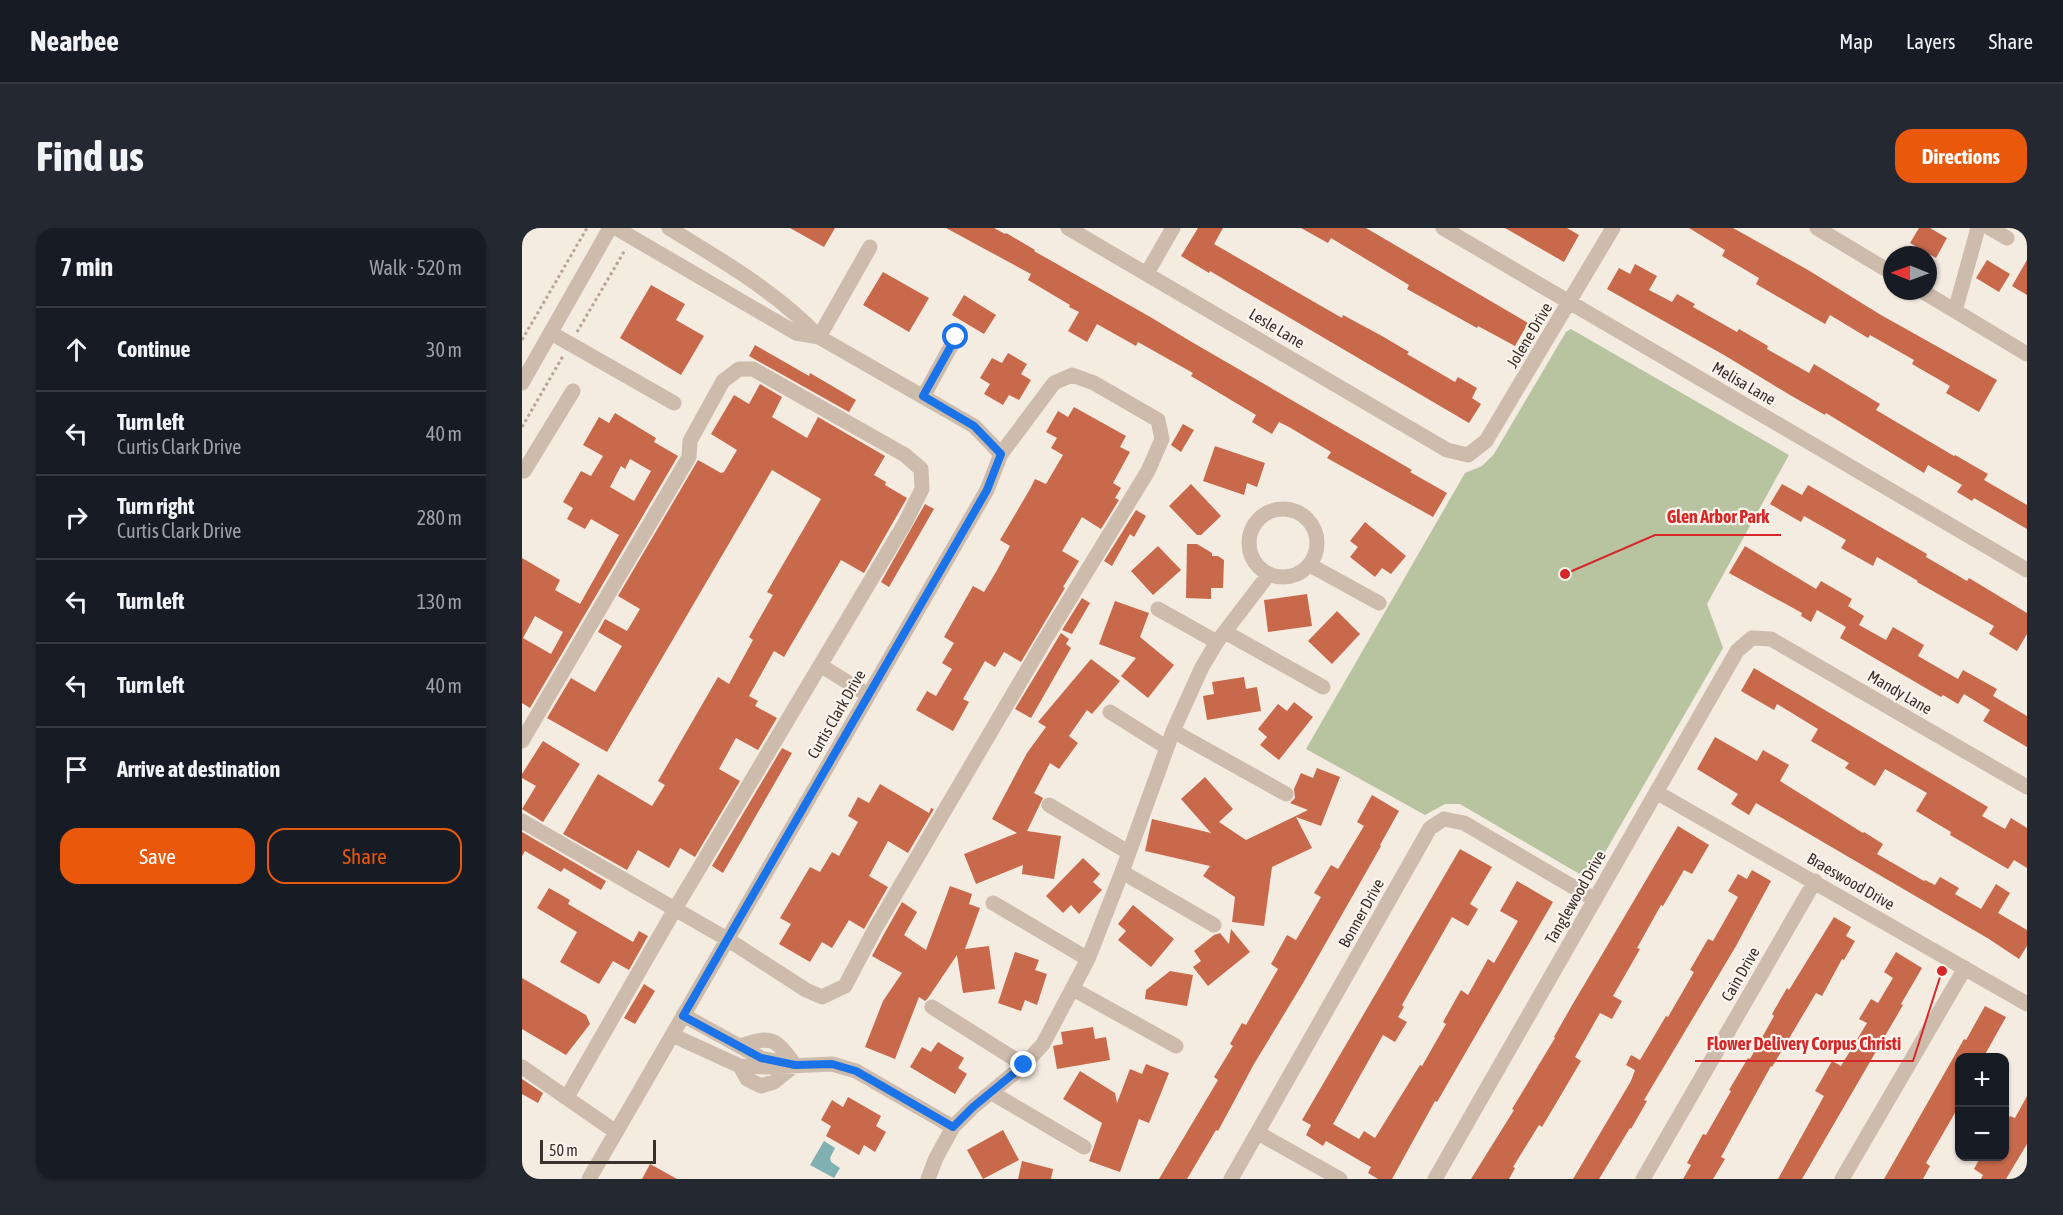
<!DOCTYPE html>
<meta charset="utf-8">
<style>
:root{--surface:#171b24;--page:#242831;--text:#f1f3f6;--muted:#9ea1a6;--line:#363941;--accent:#ea580c}
body{margin:0;font-family:"Asap Condensed",sans-serif;background:var(--page);color:var(--text)}
.controls{position:absolute;right:18px;bottom:18px;display:grid;overflow:hidden;border-radius:12px;box-shadow:0 2px 4px #0004}
.controls button{width:54px;height:54px;display:grid;place-items:center;padding:0;border:0;border-bottom:2px solid var(--line);background:var(--surface);color:var(--text);font:30px sans-serif}
.compass{position:absolute;left:1361px;top:18px;width:54px;height:54px;border-radius:50%;background:var(--surface);box-shadow:0 2px 4px #0004;rotate:271deg}
.scale{position:absolute;left:18px;bottom:15px;width:116px;box-sizing:border-box;padding-left:6px;border:3px solid #3b302b;border-top:0;font-size:16px;line-height:21px;white-space:nowrap;color:#3b302b;-webkit-text-stroke:4px #fbf5ee;paint-order:stroke}
.stop{position:absolute;width:18px;height:18px;margin:-14px;border:4px solid #1a73e8;border-radius:50%;background:#fff}
.stop.end{background:#1a73e8;border-color:#fff;box-shadow:0 2px 6px #0008}
.list{margin:0;padding:0;list-style:none}
h2{display:flex;justify-content:space-between;align-items:center;height:78px;margin:0;padding:0 24px;font-size:26px}
h2 small{font-size:20px;font-weight:400;color:var(--muted)}
.list li{display:grid;grid-template-columns:39px 1fr auto;gap:18px;align-items:center;box-sizing:border-box;height:84px;padding:0 24px;border-top:2px solid var(--line)}
.list b{display:block;font-size:22px;white-space:nowrap}
.list p{margin:0;font-size:20px;white-space:nowrap;color:var(--muted)}
.list em{font-size:20px;font-style:normal;color:var(--muted)}
.actions{display:flex;gap:12px;padding:18px 24px}
.actions a{flex:1;padding:14px 0;border:2px solid var(--accent);border-radius:18px;text-align:center;font-size:21px;color:var(--accent)}
.actions .main{background:var(--accent);color:#fff}
.icon{flex:none;width:33px;height:33px;fill:none;stroke:currentColor;stroke-width:2;stroke-linecap:round;stroke-linejoin:round}
.map{position:relative;flex:none;width:1505px;height:951px;overflow:hidden;border-radius:18px}
header{display:flex;align-items:center;gap:36px;box-sizing:border-box;height:84px;padding:0 30px;background:var(--surface);border-bottom:2px solid var(--line)}
header strong{font-size:28px}
nav{display:flex;gap:33px;margin-inline-start:auto;font-size:21px}
.intro{display:flex;align-items:center;justify-content:space-between;box-sizing:border-box;height:144px;padding:0 36px}
h1{margin:0;font-size:42px}
.button{padding:15px 27px;border-radius:18px;background:var(--accent);color:#fff;font-size:21px;font-weight:700}
main{display:flex;gap:36px;padding:0 36px}
aside{flex:1;background:var(--surface);border-radius:18px;box-shadow:0 2px 4px #0004}
.map>svg:first-child{display:block}
.green{fill:#b8c4a0}
.water{fill:#7fb0b2}
.building{fill:#c8694b;fill-rule:evenodd}
.lines{fill:none;stroke-linecap:round;stroke-linejoin:round}
.path{stroke:#b9a596;stroke-width:3;stroke-dasharray:3 3;stroke-linecap:butt}
.minor{stroke:#cdbbac;stroke-width:15}
.route{stroke:#1a73e8;stroke-width:8}
.labels{text-anchor:middle;dominant-baseline:central;stroke-width:4.5;stroke-linejoin:round;paint-order:stroke}
.street-label{font-size:16px;fill:#3b302b;stroke:#fbf5ee}
.leader{fill:none;stroke:#d62828;stroke-width:2}
.callout-dot{fill:#d62828;stroke:#fbf5ee;stroke-width:2}
.callout-label{font-size:18px;text-anchor:middle;font-weight:bold;fill:#d62828;stroke:#fbf5ee;stroke-width:4.5;stroke-linejoin:round;paint-order:stroke}
</style>
<header>
<strong>Nearbee</strong>
<nav><a>Map</a><a>Layers</a><a>Share</a></nav>
</header>
<div class="intro"><h1>Find us</h1><a class="button">Directions</a></div>
<main>
<aside>
<h2>7 min<small>Walk · 520 m</small></h2>
<ul class="list">
<li><svg class="icon" aria-label="ahead" viewBox="0 0 24 24"><path d="M12 20V5M6 11l6-6 6 6"/></svg><div><b>Continue</b></div><em>30 m</em></li>
<li><svg class="icon" aria-label="left" viewBox="0 0 24 24"><path d="M17 20v-9H6M10 6l-5 5 5 5"/></svg><div><b>Turn left</b><p>Curtis Clark Drive</p></div><em>40 m</em></li>
<li><svg class="icon" aria-label="right" viewBox="0 0 24 24"><path d="M7 20v-9h11M14 6l5 5-5 5"/></svg><div><b>Turn right</b><p>Curtis Clark Drive</p></div><em>280 m</em></li>
<li><svg class="icon" aria-label="left" viewBox="0 0 24 24"><path d="M17 20v-9H6M10 6l-5 5 5 5"/></svg><div><b>Turn left</b></div><em>130 m</em></li>
<li><svg class="icon" aria-label="left" viewBox="0 0 24 24"><path d="M17 20v-9H6M10 6l-5 5 5 5"/></svg><div><b>Turn left</b></div><em>40 m</em></li>
<li><svg class="icon" aria-label="arrive" viewBox="0 0 24 24"><path d="M6 21V4h12l-3 4 3 4H6"/></svg><div><b>Arrive at destination</b></div></li>
</ul>
<div class="actions"><a class="main">Save</a><a>Share</a></div>
</aside>
<div class="map">
<svg width="1505" height="951" viewBox="0 0 1505 951">
<rect width="100%" height="100%" fill="#f4ebe1"/>
<!-- green -->
<path class="green" d="M 1049,101 L 1267,227 L 1185,376 L 1201,420 L 1071,645 L 1061,648 L 938,576 L 923,576 L 903,587 L 784,521 L 943,245 L 960,238 L 972,226 L 1044,104 Z"/>
<!-- water -->
<path class="water" d="M 302,913 L 313,920 L 308,930 L 309,934 L 318,940 L 312,950 L 288,937 Z"/>
<!-- building -->
<path class="building" d="M 268,0 L 313,0 L 302,19 Z
M 424,0 L 472,0 L 483,6 L 484,5 L 513,22 L 512,23 L 630,90 L 668,113 L 854,221 L 890,242 L 888,244 L 925,265 L 911,289 L 805,230 L 809,224 L 767,199 L 757,194 L 750,206 L 730,194 L 734,187 L 669,148 L 671,145 L 616,114 L 614,118 L 575,96 L 565,114 L 546,103 L 557,84 L 547,79 L 548,77 L 506,52 L 509,46 Z
M 676,0 L 701,0 L 692,16 L 820,90 L 821,87 L 860,108 L 887,124 L 885,126 L 933,154 L 936,149 L 955,160 L 950,170 L 959,176 L 947,195 L 688,43 L 687,45 L 659,28 Z
M 779,0 L 844,0 L 1006,95 L 993,118 L 956,98 L 955,100 L 885,61 L 887,57 L 809,10 L 806,15 Z
M 983,0 L 1045,0 L 1057,7 L 1042,34 Z
M 1167,0 L 1211,0 L 1286,42 L 1359,87 L 1475,152 L 1457,184 L 1424,165 L 1428,158 L 1390,136 L 1392,132 L 1348,107 L 1346,110 L 1308,87 L 1303,96 L 1234,56 L 1237,50 L 1200,28 L 1203,22 Z
M 1397,0 L 1408,0 L 1425,10 L 1414,30 L 1388,15 Z
M 1465,32 L 1488,46 L 1477,64 L 1454,50 Z
M 1505,32 L 1505,67 L 1490,58 Z
M 1113,36 L 1135,48 L 1127,62 L 1150,74 L 1155,66 L 1173,76 L 1171,79 L 1215,104 L 1217,101 L 1246,118 L 1245,121 L 1287,145 L 1292,136 L 1358,176 L 1354,182 L 1432,228 L 1433,227 L 1466,246 L 1462,252 L 1505,277 L 1505,301 L 1452,270 L 1450,273 L 1435,264 L 1440,257 L 1406,237 L 1402,245 L 1304,185 L 1303,187 L 1268,167 L 1202,127 L 1085,61 L 1097,40 L 1108,46 Z
M 361,44 L 407,70 L 387,104 L 341,77 Z
M 129,57 L 163,76 L 154,92 L 182,108 L 159,147 L 98,110 Z
M 442,67 L 474,87 L 462,106 L 430,87 Z
M 233,117 L 287,148 L 288,145 L 334,172 L 327,184 L 227,128 Z
M 486,125 L 505,136 L 499,146 L 509,152 L 497,172 L 487,167 L 481,177 L 462,166 L 468,156 L 458,150 L 470,130 L 480,135 Z
M 238,156 L 260,169 L 250,189 L 285,210 L 296,189 L 363,228 L 352,247 L 364,254 L 363,257 L 385,270 L 342,345 L 319,332 L 262,429 L 252,423 L 227,468 L 236,473 L 233,478 L 255,490 L 236,522 L 214,510 L 197,541 L 218,553 L 173,629 L 158,620 L 147,640 L 116,622 L 105,642 L 41,606 L 76,546 L 130,578 L 143,557 L 136,553 L 196,449 L 207,456 L 231,412 L 227,409 L 251,367 L 245,364 L 299,271 L 250,242 L 85,524 L 25,490 L 49,450 L 73,464 L 100,418 L 76,404 L 83,391 L 105,403 L 118,381 L 96,368 L 176,232 L 199,245 L 202,244 L 215,222 L 189,206 L 212,167 L 227,176 Z
M 552,179 L 604,208 L 598,219 L 608,224 L 591,255 L 599,260 L 593,270 L 597,272 L 579,301 L 560,289 L 540,323 L 557,333 L 541,359 L 543,360 L 499,434 L 482,424 L 473,439 L 463,433 L 441,471 L 447,474 L 431,503 L 394,482 L 405,463 L 414,468 L 430,441 L 420,435 L 432,415 L 422,409 L 451,358 L 462,364 L 474,344 L 488,318 L 478,312 L 508,261 L 513,251 L 524,256 L 541,227 L 529,220 L 535,210 L 524,204 L 536,183 L 546,189 Z
M 93,185 L 134,210 L 132,214 L 156,228 L 8,480 L 0,475 L 0,330 L 38,352 L 33,362 L 58,376 L 97,307 L 69,291 L 63,301 L 45,291 L 51,280 L 41,274 L 59,243 L 69,248 L 81,228 L 61,217 L 77,189 L 87,195 ZM 108,231 L 129,243 L 112,273 L 88,259 L 99,238 L 103,241 ZM 13,388 L 41,404 L 29,426 L 1,410 Z
M 661,196 L 672,202 L 659,224 L 649,217 Z
M 693,218 L 743,235 L 735,259 L 725,255 L 722,267 L 681,253 Z
M 669,256 L 699,288 L 679,307 L 675,307 L 647,278 Z
M 1260,256 L 1280,267 L 1286,257 L 1405,326 L 1404,329 L 1445,353 L 1447,350 L 1505,385 L 1505,406 L 1495,423 L 1467,406 L 1472,398 L 1395,354 L 1396,353 L 1355,329 L 1351,338 L 1319,320 L 1324,312 L 1282,288 L 1279,294 L 1248,276 Z
M 403,276 L 412,281 L 367,359 L 359,354 Z
M 614,282 L 624,288 L 612,309 L 608,306 L 590,338 L 582,333 Z
M 843,294 L 884,328 L 869,346 L 860,340 L 853,349 L 828,329 L 836,319 L 828,313 Z
M 665,316 L 675,316 L 690,325 L 690,328 L 696,328 L 702,332 L 701,360 L 689,360 L 689,371 L 664,370 Z
M 636,318 L 659,342 L 631,367 L 609,343 Z
M 1223,318 L 1294,361 L 1299,353 L 1330,371 L 1326,378 L 1342,388 L 1337,397 L 1364,412 L 1371,399 L 1402,417 L 1396,428 L 1436,451 L 1441,442 L 1475,461 L 1471,468 L 1505,488 L 1505,519 L 1461,493 L 1468,482 L 1442,466 L 1436,476 L 1421,467 L 1419,469 L 1318,410 L 1324,399 L 1295,382 L 1289,394 L 1279,388 L 1280,385 L 1207,345 Z
M 785,366 L 790,398 L 746,404 L 742,372 Z
M 560,370 L 568,375 L 550,406 L 540,402 Z
M 593,373 L 627,385 L 618,409 L 652,437 L 626,470 L 599,448 L 614,430 L 577,416 Z
M 815,383 L 838,406 L 810,436 L 786,413 Z
M 539,405 L 547,411 L 544,416 L 549,420 L 509,490 L 493,481 Z
M 569,431 L 598,453 L 570,486 L 565,482 L 547,508 L 556,515 L 537,541 L 528,535 L 512,565 L 521,570 L 505,603 L 539,608 L 532,651 L 500,646 L 501,637 L 454,656 L 442,626 L 495,605 L 470,591 L 505,525 L 524,499 L 516,494 Z
M 1232,440 L 1466,579 L 1460,588 L 1483,601 L 1489,590 L 1505,600 L 1505,640 L 1492,632 L 1486,641 L 1428,607 L 1429,604 L 1394,583 L 1405,565 L 1363,541 L 1353,558 L 1323,540 L 1327,535 L 1289,513 L 1296,501 L 1255,476 L 1252,482 L 1219,463 Z
M 722,449 L 724,461 L 735,459 L 739,483 L 685,492 L 681,468 L 692,466 L 690,454 Z
M 772,474 L 791,489 L 757,532 L 738,517 L 745,509 L 736,501 L 756,476 L 765,483 Z
M 1193,509 L 1235,533 L 1241,522 L 1267,537 L 1258,553 L 1341,605 L 1342,604 L 1361,616 L 1355,626 L 1402,653 L 1403,652 L 1413,657 L 1418,649 L 1437,660 L 1433,666 L 1459,681 L 1474,656 L 1488,665 L 1476,685 L 1505,702 L 1505,718 L 1497,731 L 1467,711 L 1234,575 L 1227,587 L 1209,576 L 1216,566 L 1175,541 Z
M 21,513 L 58,536 L 21,594 L 0,581 L 14,558 L 0,550 L 0,546 Z
M 260,520 L 270,525 L 201,645 L 190,638 Z
M 795,540 L 818,549 L 799,598 L 774,589 L 790,620 L 750,639 L 742,698 L 710,694 L 713,669 L 681,648 L 688,638 L 623,623 L 630,591 L 689,605 L 659,571 L 683,549 L 711,581 L 697,594 L 724,612 L 786,582 L 768,575 L 773,570 L 772,561 L 779,545 L 791,550 Z
M 358,556 L 407,585 L 409,580 L 412,581 L 386,625 L 366,613 L 347,648 L 366,659 L 342,701 L 327,692 L 310,720 L 300,714 L 288,734 L 257,716 L 269,696 L 258,690 L 288,639 L 298,644 L 310,624 L 317,628 L 336,594 L 326,588 L 336,569 L 347,575 Z
M 850,567 L 877,583 L 858,617 L 859,618 L 781,755 L 732,836 L 696,903 L 694,902 L 665,951 L 637,951 L 696,852 L 692,849 L 711,818 L 708,816 L 720,795 L 724,797 L 756,741 L 749,736 L 765,707 L 774,712 L 799,669 L 792,665 L 809,637 L 816,641 L 842,598 L 835,594 Z
M 1156,598 L 1187,617 L 1170,646 L 1162,642 L 1141,678 L 1139,677 L 1115,720 L 1118,721 L 1091,768 L 1100,773 L 1090,791 L 1078,785 L 1053,829 L 1059,833 L 1020,899 L 1017,897 L 991,939 L 993,940 L 987,951 L 949,951 L 992,882 L 990,881 L 1033,810 L 1032,809 L 1049,779 Z
M 0,604 L 84,653 L 79,662 L 42,640 L 39,644 L 3,623 L 0,628 Z
M 938,621 L 970,639 L 948,676 L 956,681 L 946,698 L 930,689 L 880,777 L 882,779 L 876,789 L 885,794 L 873,814 L 861,807 L 811,896 L 837,911 L 842,903 L 853,910 L 898,837 L 900,838 L 924,796 L 921,794 L 939,762 L 946,767 L 966,731 L 972,735 L 996,693 L 978,683 L 995,653 L 1031,674 L 915,874 L 913,873 L 870,951 L 856,951 L 846,945 L 849,939 L 804,913 L 801,918 L 784,907 L 789,897 L 780,892 Z
M 561,630 L 578,646 L 571,654 L 580,662 L 557,686 L 549,677 L 541,685 L 524,668 Z
M 1230,642 L 1249,653 L 1214,718 L 1122,872 L 1125,873 L 1109,901 L 1108,900 L 1077,951 L 1051,951 L 1109,853 L 1113,842 L 1104,837 L 1109,827 L 1118,832 L 1144,788 L 1146,789 L 1172,744 L 1168,742 L 1186,711 L 1191,713 L 1216,669 L 1206,663 L 1216,646 L 1225,651 Z
M 428,658 L 450,666 L 447,676 L 458,680 L 443,721 L 467,718 L 473,761 L 441,765 L 435,727 L 406,770 L 403,773 L 397,769 L 373,831 L 343,819 L 361,773 L 380,745 L 350,728 L 362,706 L 380,674 L 395,684 L 382,707 L 404,722 Z
M 27,660 L 48,672 L 46,676 L 111,714 L 117,703 L 126,708 L 107,742 L 91,733 L 77,756 L 38,734 L 55,704 L 15,680 Z
M 611,677 L 652,711 L 629,739 L 596,712 L 604,703 L 596,696 Z
M 1312,689 L 1329,699 L 1324,708 L 1333,713 L 1322,732 L 1320,731 L 1300,768 L 1294,765 L 1250,839 L 1249,838 L 1199,929 L 1203,931 L 1191,951 L 1161,951 L 1169,937 L 1165,935 L 1181,906 L 1184,907 L 1209,863 L 1207,862 L 1226,830 L 1228,831 L 1252,788 L 1250,786 L 1265,760 L 1267,762 Z
M 709,701 L 728,724 L 686,758 L 671,739 L 679,733 L 672,723 L 692,707 L 698,705 L 707,716 Z
M 493,724 L 517,732 L 513,742 L 525,746 L 515,777 L 503,772 L 499,783 L 476,775 Z
M 1374,724 L 1400,740 L 1379,776 L 1381,777 L 1280,951 L 1256,951 L 1302,868 L 1293,863 L 1310,833 L 1319,838 L 1345,795 L 1337,791 L 1349,771 L 1356,775 L 1371,750 L 1362,744 Z
M 648,743 L 671,747 L 665,778 L 623,771 L 624,762 Z
M 0,750 L 64,787 L 68,796 L 44,827 L 0,801 Z
M 122,756 L 133,763 L 113,796 L 102,790 Z
M 1463,778 L 1484,789 L 1461,830 L 1437,830 L 1437,878 L 1404,935 L 1408,938 L 1401,951 L 1362,951 L 1442,811 L 1444,812 Z
M 571,799 L 573,811 L 584,809 L 588,832 L 535,841 L 531,818 L 541,816 L 539,804 Z
M 416,814 L 442,830 L 436,840 L 445,846 L 433,866 L 388,839 L 400,819 L 409,824 Z
M 624,836 L 647,845 L 627,895 L 617,891 L 598,944 L 567,933 L 580,895 L 541,871 L 558,843 L 593,865 L 595,875 L 608,841 L 620,846 Z
M 0,851 L 21,865 L 16,875 L 0,866 Z
M 1505,868 L 1505,916 L 1484,951 L 1459,951 L 1461,947 L 1452,941 L 1459,928 L 1482,928 L 1482,898 L 1488,888 L 1493,890 Z
M 326,869 L 359,888 L 354,898 L 364,904 L 353,924 L 342,917 L 337,927 L 304,908 L 309,898 L 299,892 L 310,872 L 321,879 Z
M 481,902 L 497,932 L 461,951 L 445,922 Z
M 500,933 L 531,941 L 529,951 L 496,951 Z
M 128,936 L 155,951 L 120,951 Z"/>
<g class="lines">
<!-- path -->
<path class="path" d="M 55,104 L 103,22
M 0,112 L 65,0
M 0,199 L 41,128"/>
<!-- minor -->
<path class="minor" d="M 94,0 L 274,105 L 297,109
M 546,0 L 925,222 L 946,227 L 964,213 L 1091,0
M 921,0 L 1505,342
M 1295,0 L 1370,45
M 1468,0 L 1485,10
M 625,45 L 651,0
M 1400,63 L 1505,126
M 1433,83 L 1456,0
M 29,105 L 152,175
M 297,109 L 348,19
M 0,155 L 88,0
M 401,169 L 434,109
M 2,243 L 51,163
M727 315a34 34 0 1 1 68 0a34 34 0 1 1-68 0Z
M 788,337 L 857,375
M 636,381 L 695,414
M 703,404 L 801,459
M 298,437 L 346,467
M 588,484 L 644,519
M 651,503 L 764,566
M 0,513 L 167,229 L 168,213 L 201,153 L 217,141 L 231,141 L 383,227 L 399,241 L 400,261 L 383,295 L 153,681 L 45,869
M 1134,564 L 1505,776
M 527,577 L 606,624
M 0,593 L 205,711 L 284,762 L 300,769 L 323,758 L 353,701 L 521,415 L 626,243 L 640,211 L 636,192 L 572,155 L 550,147 L 532,155 L 479,226
M 600,644 L 692,697
M 471,675 L 566,731
M 551,761 L 654,818
M 410,779 L 502,837
M 161,787 L 239,830 L 255,833
M 150,807 L 218,838 L 246,839 L 310,836 L 334,843 L 431,899
M 218,818 C 250,807 253,810 273,837
M 218,838 L 225,851 L 239,858 L 252,854 L 273,837
M 0,839 L 94,904
M 470,865 L 562,919
M 736,905 L 818,951
M 67,951 L 465,262 L 479,226 L 452,198 L 297,109 C 255,64 199,32 147,0
M 406,951 L 414,930 L 431,899 L 451,879 L 502,837 L 521,816 L 566,731 L 600,644 L 651,503 L 680,439 L 695,414 L 747,346
M 709,951 L 908,600 L 922,591 L 942,595 L 1072,671
M 913,951 L 1215,423 L 1230,410 L 1249,411 L 1505,559
M 1121,951 L 1293,653
M 1320,951 L 1443,740"/>
</g>
<g class="lines">
<!-- route -->
<path class="route" d="M 434,109 L 401,168 L 452,198 L 479,226 L 465,262 L 161,788 L 239,830 L 273,837 L 310,836 L 334,843 L 431,899 L 451,879 L 502,837"/>
</g>
<g class="labels">
<!-- street labels -->
<g class="street-label">
<text transform="translate(755 100) rotate(31)">Lesle Lane</text>
<text transform="translate(1007 107) rotate(-59)">Jolene Drive</text>
<text transform="translate(1222 155) rotate(30)">Melisa Lane</text>
<text transform="translate(1378 464) rotate(30)">Mandy Lane</text>
<text transform="translate(314 486) rotate(-60)">Curtis Clark Drive</text>
<text transform="translate(1329 653) rotate(30)">Braeswood Drive</text>
<text transform="translate(1053 669) rotate(-60)">Tanglewood Drive</text>
<text transform="translate(839 685) rotate(-61)">Bonner Drive</text>
<text transform="translate(1218 746) rotate(-60)">Cain Drive</text>
</g>
</g>
<!-- callouts -->
<path class="leader" d="M1043 346L1133 307H1259M1420 743L1391 833H1173"/>
<g class="callout-dot">
<circle cx="1043" cy="346" r="6"/>
<circle cx="1420" cy="743" r="6"/>
</g>
<g class="callout-label">
<text x="1196" y="295">Glen Arbor Park</text>
<text x="1282" y="822">Flower Delivery Corpus Christi</text>
</g>
</svg>
<div class="controls">
<button>+</button>
<button>−</button>
</div>
<svg class="compass" viewBox="-18 -18 36 36"><path d="M0-13l5 13h-10z" fill="#e53935"/><path d="M0 13l5-13h-10z" fill="#9ea1a6"/></svg>
<div class="scale">50 m</div>
<div class="stop" style="left:434px;top:109px"></div>
<div class="stop end" style="left:502px;top:837px"></div>
</div>
</main>
